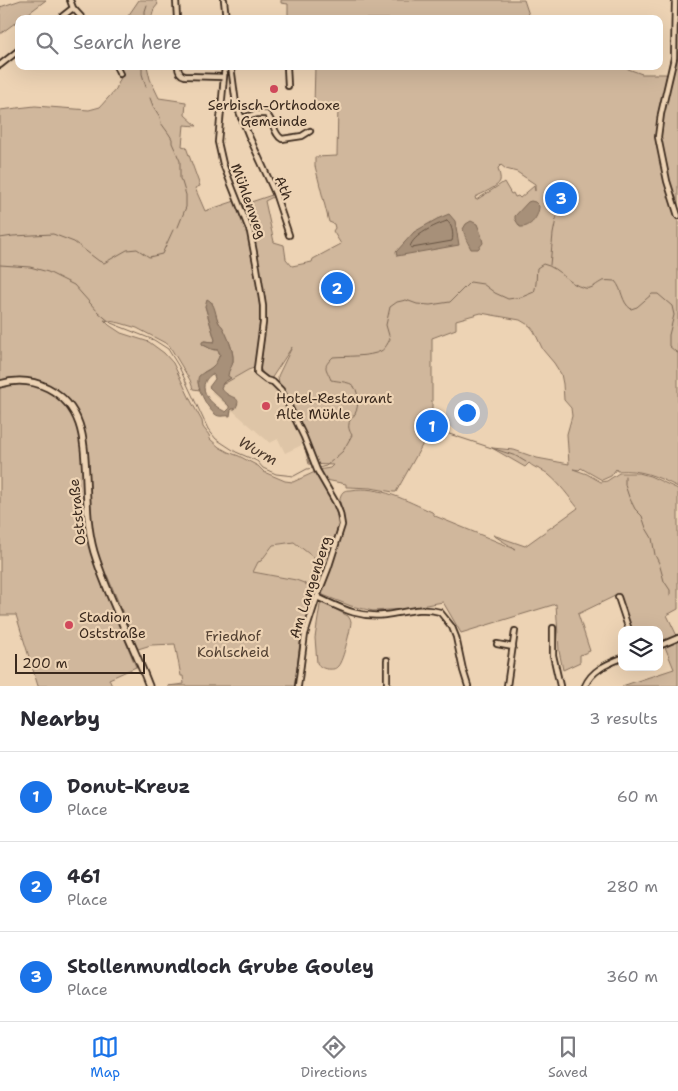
<!DOCTYPE html>
<meta charset="utf-8">
<style>
:root{--surface:#fff;--page:#f7f7f7;--text:#2b2b33;--muted:#7c7c81;--line:#e1e1e2;--accent:#1a73e8}
body{margin:0;font-family:"Shantell Sans",sans-serif;background:var(--page);color:var(--text)}
.controls{position:absolute;right:15px;bottom:15px;display:grid;overflow:hidden;border-radius:10px;box-shadow:0 5px 20px #0002}
.controls button{width:45px;height:45px;display:grid;place-items:center;padding:0;border:0;border-bottom:1px solid var(--line);background:var(--surface);color:var(--text);font:25px sans-serif}
.scale{position:absolute;left:15px;bottom:12px;width:130px;box-sizing:border-box;padding-left:5px;border:2px solid #3b2a1e;border-top:0;font-size:14px;line-height:18px;white-space:nowrap;color:#3b2a1e;-webkit-text-stroke:4px #edd3b4;paint-order:stroke}
.you{position:absolute;left:466px;top:412px;width:18px;height:18px;margin:-12px;border:4px solid #fff;border-radius:50%;background:#1a73e8;box-shadow:0 0 0 8px #1a73e833}
.badge{display:grid;place-items:center;width:32px;height:32px;border-radius:50%;background:var(--accent);color:#fff;font-size:16px;font-weight:700}
.pin{position:absolute;translate:-50% -50%;border:2px solid #fff;box-shadow:0 1px 5px #0006}
.list{margin:0;padding:0;list-style:none}
h2{display:flex;justify-content:space-between;align-items:center;height:65px;margin:0;padding:0 20px;font-size:21px}
h2 small{font-size:16px;font-weight:400;color:var(--muted)}
.list li{display:grid;grid-template-columns:32px 1fr auto;gap:15px;align-items:center;box-sizing:border-box;height:90px;padding:0 20px;border-top:1px solid var(--line)}
.list b{display:block;font-size:19px;white-space:nowrap}
.list p{margin:0;font-size:16px;white-space:nowrap;color:var(--muted)}
.list em{font-size:16px;font-style:normal;color:var(--muted)}
.icon{flex:none;width:28px;height:28px;fill:none;stroke:currentColor;stroke-width:2;stroke-linecap:round;stroke-linejoin:round}
.map{position:relative;flex:none;width:678px;height:686px;overflow:hidden}
.search{position:absolute;background:var(--surface);box-shadow:0 5px 20px #0002;left:15px;right:15px;top:15px;height:55px;display:flex;align-items:center;gap:12px;box-sizing:border-box;padding:0 18px;border-radius:10px;color:var(--muted);font-size:19px}
.sheet{height:335px;background:var(--surface)}
nav{display:flex;justify-content:space-around;align-items:center;box-sizing:border-box;height:70px;border-top:1px solid var(--line);background:var(--surface);font-size:14px;color:var(--muted)}
nav a{display:grid;justify-items:center;gap:2px}
nav .on{color:var(--accent)}
.map>svg:first-child{display:block}
.built{fill:#dec5a7}
.green{fill:#d0b79c;stroke:#86705d;fill-rule:evenodd}
.water{fill:#a79079;stroke:#7c6755;fill-rule:evenodd}
.lines{fill:none;stroke-linecap:round;stroke-linejoin:round}
.shore{stroke:#665342;stroke-width:1}
.stream{stroke:#7c6755;stroke-width:1}
.street-casing{stroke:#3b2a1e;stroke-width:8}
.secondary-casing{stroke:#3b2a1e;stroke-width:9}
.street{stroke:#edd3b4;stroke-width:4.5}
.secondary{stroke:#edd3b4;stroke-width:5.5}
.poi-dot{fill:#d1495b;stroke:#edd3b4;stroke-width:2}
.labels{text-anchor:middle;dominant-baseline:central;stroke-width:4.5;stroke-linejoin:round;paint-order:stroke}
.poi-label{font-size:14px;fill:#3b2a1e;stroke:#edd3b4;text-anchor:start}
.street-label{font-size:14px;fill:#3b2a1e;stroke:#edd3b4}
.park-label{font-size:14px;fill:#513f31;stroke:#edd3b4}
.water-label{font-size:15px;font-style:italic;fill:#513e30;stroke:#edd3b4}
</style>
<div class="map">
<svg width="678" height="686" viewBox="0 0 678 686">
<rect width="100%" height="100%" fill="#edd3b4"/>
<filter id="ink" filterUnits="userSpaceOnUse"><feTurbulence type="fractalNoise" baseFrequency=".02" numOctaves="2"/><feDisplacementMap in="SourceGraphic" scale="10" xChannelSelector="R" yChannelSelector="G"/><feConvolveMatrix kernelMatrix="1 2 1 2 8 2 1 2 1" color-interpolation-filters="sRGB"/></filter>
<g filter="url(#ink)">
<!-- built -->
<path class="built" d="M 248,370 L 278,389 L 304,444 L 285,453 L 278,439 L 270,443 L 211,392 Z
M 294,542 L 327,568 L 317,590 L 314,591 L 304,583 L 296,580 L 253,572 L 258,562 L 262,560 L 273,545 Z"/>
<!-- green -->
<path class="green" d="M 21,0 L 46,0 L 21,19 L 19,19 L 19,20 L 0,34 L 0,7 Z
M 139,0 L 155,0 L 158,4 L 154,9 L 151,19 L 126,19 Z
M 281,0 L 524,0 L 528,12 L 531,19 L 288,19 L 288,4 L 281,3 Z
M 676,0 L 678,0 L 678,487 C 656,476 641,469 617,471 L 616,469 L 611,476 L 602,480 L 581,468 L 579,470 L 573,469 L 587,474 L 601,482 L 607,481 L 619,473 L 639,473 L 650,476 L 678,489 L 678,609 L 667,615 L 678,638 L 678,686 L 622,686 L 674,669 L 663,642 L 659,643 L 659,630 L 632,630 L 617,595 L 578,614 L 590,651 L 580,655 L 580,662 L 563,670 L 559,651 L 556,604 L 461,633 L 443,602 L 403,609 L 373,611 L 351,606 L 323,595 L 322,593 L 344,525 C 344,521 344,517 343,513 C 342,507 338,501 341,495 C 343,490 347,490 351,490 C 379,485 407,501 432,512 L 435,516 L 515,549 L 493,535 L 525,546 L 578,508 C 569,497 560,484 549,475 C 543,469 535,469 529,463 L 525,467 L 492,448 L 514,450 L 537,458 L 569,464 L 567,434 L 572,416 L 571,408 L 564,400 L 563,384 L 561,374 L 554,363 L 543,350 L 534,331 L 530,326 L 520,320 L 481,313 L 456,320 L 456,329 L 432,338 L 432,412 L 437,427 L 430,431 L 396,492 L 393,492 L 371,488 L 348,487 L 346,487 L 346,484 L 326,480 L 318,470 L 330,468 L 333,465 L 309,464 L 298,422 L 284,389 L 279,383 L 278,376 L 292,347 L 271,379 L 263,374 L 260,368 L 265,331 L 265,299 L 254,238 L 242,205 L 272,195 L 273,197 L 265,201 L 274,242 L 284,245 L 286,259 L 292,266 L 312,262 L 313,259 L 341,244 L 333,231 L 335,228 L 334,224 L 329,222 L 315,166 L 315,157 L 337,156 L 338,105 L 314,105 L 315,66 L 620,66 L 642,74 L 665,74 L 672,76 L 675,64 ZM 501,165 L 506,169 L 517,172 L 535,184 L 535,191 L 534,186 L 520,198 L 518,196 L 515,197 L 513,193 L 511,194 L 504,182 L 489,192 L 476,200 L 475,197 C 481,194 498,187 500,181 C 501,178 499,172 498,168 Z
M 119,66 L 147,66 L 150,79 L 159,98 L 186,102 L 185,115 L 197,126 L 184,125 L 182,146 L 186,147 L 200,186 L 195,188 L 205,211 L 235,201 L 248,233 L 251,243 L 261,307 L 260,333 L 254,368 L 248,370 L 222,385 C 226,380 226,377 228,371 C 229,368 233,365 233,361 C 234,348 226,334 220,324 C 217,320 213,308 212,302 L 205,306 L 215,340 L 214,342 L 204,341 L 203,345 L 214,350 L 217,350 L 220,354 L 217,363 L 213,367 L 204,372 L 198,382 L 200,390 L 193,389 L 190,380 L 169,345 L 137,328 L 120,323 L 104,320 L 109,325 L 121,333 L 149,342 L 164,353 L 173,363 L 191,401 L 202,421 L 203,427 L 209,435 L 210,439 L 219,447 L 228,452 L 239,456 L 258,466 L 264,472 L 285,481 L 293,482 L 315,472 L 335,506 L 338,515 L 340,524 L 327,568 L 294,542 L 273,545 L 261,561 L 258,562 L 253,572 L 296,580 L 304,583 L 314,591 L 313,601 L 300,642 L 295,686 L 168,686 L 184,684 L 183,676 L 181,676 L 175,644 L 151,645 L 138,649 L 107,575 L 100,578 L 136,667 L 109,679 L 112,686 L 38,686 L 16,615 L 0,615 L 0,110 L 35,106 L 89,110 L 100,107 L 116,89 L 121,77 L 122,76 Z
M 323,603 L 348,616 L 351,621 C 351,628 343,661 338,666 C 335,670 331,669 327,669 C 322,668 320,667 317,663 L 315,638 L 320,605 Z"/>
<!-- water -->
<path class="water" d="M 531,201 L 535,202 L 539,206 C 539,216 531,228 520,227 L 515,219 L 515,216 L 528,202 Z
M 449,214 L 455,221 L 459,245 L 397,256 L 396,252 L 414,232 L 437,219 Z
M 471,221 L 477,224 L 481,234 L 483,243 L 478,249 L 471,249 L 466,239 L 463,229 L 466,224 Z
M 207,299 C 216,303 215,316 219,323 C 220,325 221,325 222,326 C 227,334 234,352 233,361 C 233,366 228,370 228,376 L 231,378 L 223,383 L 221,388 C 223,390 225,393 227,394 C 235,399 242,398 235,409 L 232,409 L 231,410 L 230,416 C 225,415 219,418 215,414 C 208,410 194,384 199,376 C 203,372 208,371 212,367 C 216,364 218,359 220,354 L 218,350 L 211,349 L 202,344 L 202,342 L 204,341 L 214,342 L 215,340 L 205,306 ZM 212,374 L 214,375 L 215,379 L 209,387 L 229,406 L 229,409 L 226,412 C 212,406 193,387 212,374 Z"/>
<g class="lines">
<!-- shore -->
<path class="shore" d="M 447,221 C 452,224 454,235 452,241 L 412,248 L 410,247 C 413,235 435,225 447,221 Z"/>
<!-- stream -->
<path class="stream" d="M 145,19 L 145,11 L 147,5
M 142,66 L 142,74 L 146,87
M 150,98 L 153,106 L 160,117 L 161,123 L 169,134 L 172,139 L 172,143 L 180,161 L 180,179 L 182,182 L 186,195 L 186,207 L 178,227
M 555,190 L 553,194 L 555,199
M 0,238 L 13,236 L 53,234 L 74,242 L 99,261 L 104,263 L 127,250 L 137,249 L 149,257 L 162,254 L 173,230
M 0,265 L 30,267 L 48,272 L 74,285 L 98,312 L 111,323 L 154,340 L 168,349 L 179,367 L 208,429 L 216,439 L 236,452 L 257,461 L 263,468 L 276,474 L 294,476 L 307,469 L 314,468
M 550,265 L 553,234 L 558,209 L 557,204
M 440,431 L 516,456 L 526,462
M 318,468 L 326,466 L 343,451 L 352,435 C 350,432 348,428 349,424 C 349,420 353,417 355,414 C 359,406 360,389 351,384 C 347,382 337,381 331,380 C 326,367 322,368 333,357 C 345,356 370,357 381,351 C 385,349 388,343 390,339 L 386,325 L 390,307 L 397,302 L 406,300 L 417,304 L 430,305 L 450,302 L 470,282 L 483,284 L 495,293 L 508,299 L 522,297 L 534,292 C 537,284 536,276 537,268 L 543,264 C 561,268 566,284 585,288 C 592,290 597,283 603,281 C 607,280 611,281 615,281 C 623,290 621,302 631,309 L 637,307 L 652,294 L 658,294 L 672,306 L 674,315 L 669,335 L 669,346 L 676,352 L 678,353
M 625,476 L 625,485 L 629,497 L 635,509 L 642,516 L 646,528 L 652,538 L 655,555 L 659,563 L 664,581 L 670,590 L 670,595"/>
<!-- street casing -->
<g class="street-casing">
<path id="street" d="M 70,0 L 73,8 L 83,19
M 176,0 L 177,19
M 224,0 L 226,19
M 675,0 L 674,58 L 661,114 L 658,137 L 667,181 L 678,216
M 59,19 L 73,8
M 0,65 L 19,50
M 116,66 L 120,74
M 178,66 C 178,72 180,75 185,76 L 224,77
M 225,66 L 218,142 L 223,164 L 250,232 L 257,268 L 263,306 L 263,323 L 257,368 L 257,373 L 266,380 L 273,382 L 281,390 L 304,437 L 317,470 L 336,503 L 340,513 L 342,525 L 328,569 L 317,597 L 305,634 L 298,686
M 231,66 L 236,104 L 248,134 L 275,193 L 289,235
M 287,66 L 288,86
M 241,118 L 257,114 L 266,114 C 274,120 273,134 282,139 L 302,136 L 310,131
M 317,597 C 341,608 357,618 385,615 C 403,613 421,606 440,612 L 452,627 L 456,637 L 463,670 L 468,686
M 618,597 L 629,630
M 553,628 L 553,655 L 560,686
M 497,644 L 513,647
M 659,646 L 678,638
M 387,660 L 387,686
M 507,686 L 515,631
M 585,686 C 592,670 607,664 622,658"/>
</g>
<!-- secondary casing -->
<g class="secondary-casing">
<path id="secondary" d="M 0,384 C 17,379 32,380 48,388 C 84,407 84,441 86,477 C 87,502 87,528 94,552 C 108,598 132,641 149,686"/>
</g>
<!-- street -->
<use href="#street" class="street"/>
<!-- secondary -->
<use href="#secondary" class="secondary"/>
</g>
</g>
<!-- markers -->
<g class="poi-dot">
<circle cx="274" cy="89" r="5"/>
<circle cx="266" cy="406" r="5"/>
<circle cx="69" cy="625" r="5"/>
</g>
<g class="labels">
<!-- poi labels -->
<g class="poi-label">
<text x="274" y="105" text-anchor="middle">Serbisch-Orthodoxe<tspan x="274" dy="16">Gemeinde</tspan></text>
<text x="276" y="398">Hotel-Restaurant<tspan x="276" dy="16">Alte Mühle</tspan></text>
<text x="79" y="617">Stadion<tspan x="79" dy="16">Oststraße</tspan></text>
</g>
<!-- street labels -->
<g class="street-label">
<text transform="translate(284 188) rotate(67)">Ath</text>
<text transform="translate(249 201) rotate(70)">Mühlenweg</text>
<text transform="translate(77 512) rotate(-96)">Oststraße</text>
<text transform="translate(310 587) rotate(-72)">Am Langenberg</text>
</g>
<!-- park labels -->
<g class="park-label">
<text x="233" y="636">Friedhof<tspan x="233" dy="16">Kohlscheid</tspan></text>
</g>
<!-- water labels -->
<g class="water-label">
<text transform="translate(258 451) rotate(30)">Wurm</text>
</g>
</g>
</svg>
<div class="controls">
<button><svg class="icon" aria-label="layers" viewBox="0 0 24 24"><path d="M12 4l9 5-9 5-9-5zM3 14l9 5 9-5"/></svg></button>
</div>
<div class="scale">200 m</div>
<div class="you"></div>
<div class="pin badge" style="left:432px;top:426px">1</div>
<div class="pin badge" style="left:337px;top:288px">2</div>
<div class="pin badge" style="left:561px;top:198px">3</div>
<div class="search"><svg class="icon" aria-label="search" viewBox="0 0 24 24"><circle cx="10" cy="10" r="6"/><path d="M15 15l6 6"/></svg>Search here</div>
</div>
<section class="sheet">
<h2>Nearby<small>3 results</small></h2>
<ul class="list">
<li><span class="badge">1</span><div><b>Donut-Kreuz</b><p>Place</p></div><em>60 m</em></li>
<li><span class="badge">2</span><div><b>461</b><p>Place</p></div><em>280 m</em></li>
<li><span class="badge">3</span><div><b>Stollenmundloch Grube Gouley</b><p>Place</p></div><em>360 m</em></li>
</ul>
</section>
<nav>
<a class="on"><svg class="icon" aria-label="map" viewBox="0 0 24 24"><path d="M3 6l6-2 6 2 6-2v14l-6 2-6-2-6 2zM9 4v14M15 6v14"/></svg>Map</a>
<a><svg class="icon" aria-label="directions" viewBox="0 0 24 24"><path d="M12 3l9 9-9 9-9-9zM9 14v-3h6M13 9l2 2-2 2"/></svg>Directions</a>
<a><svg class="icon" aria-label="saved" viewBox="0 0 24 24"><path d="M7 4h10v16l-5-4-5 4z"/></svg>Saved</a>
</nav>
